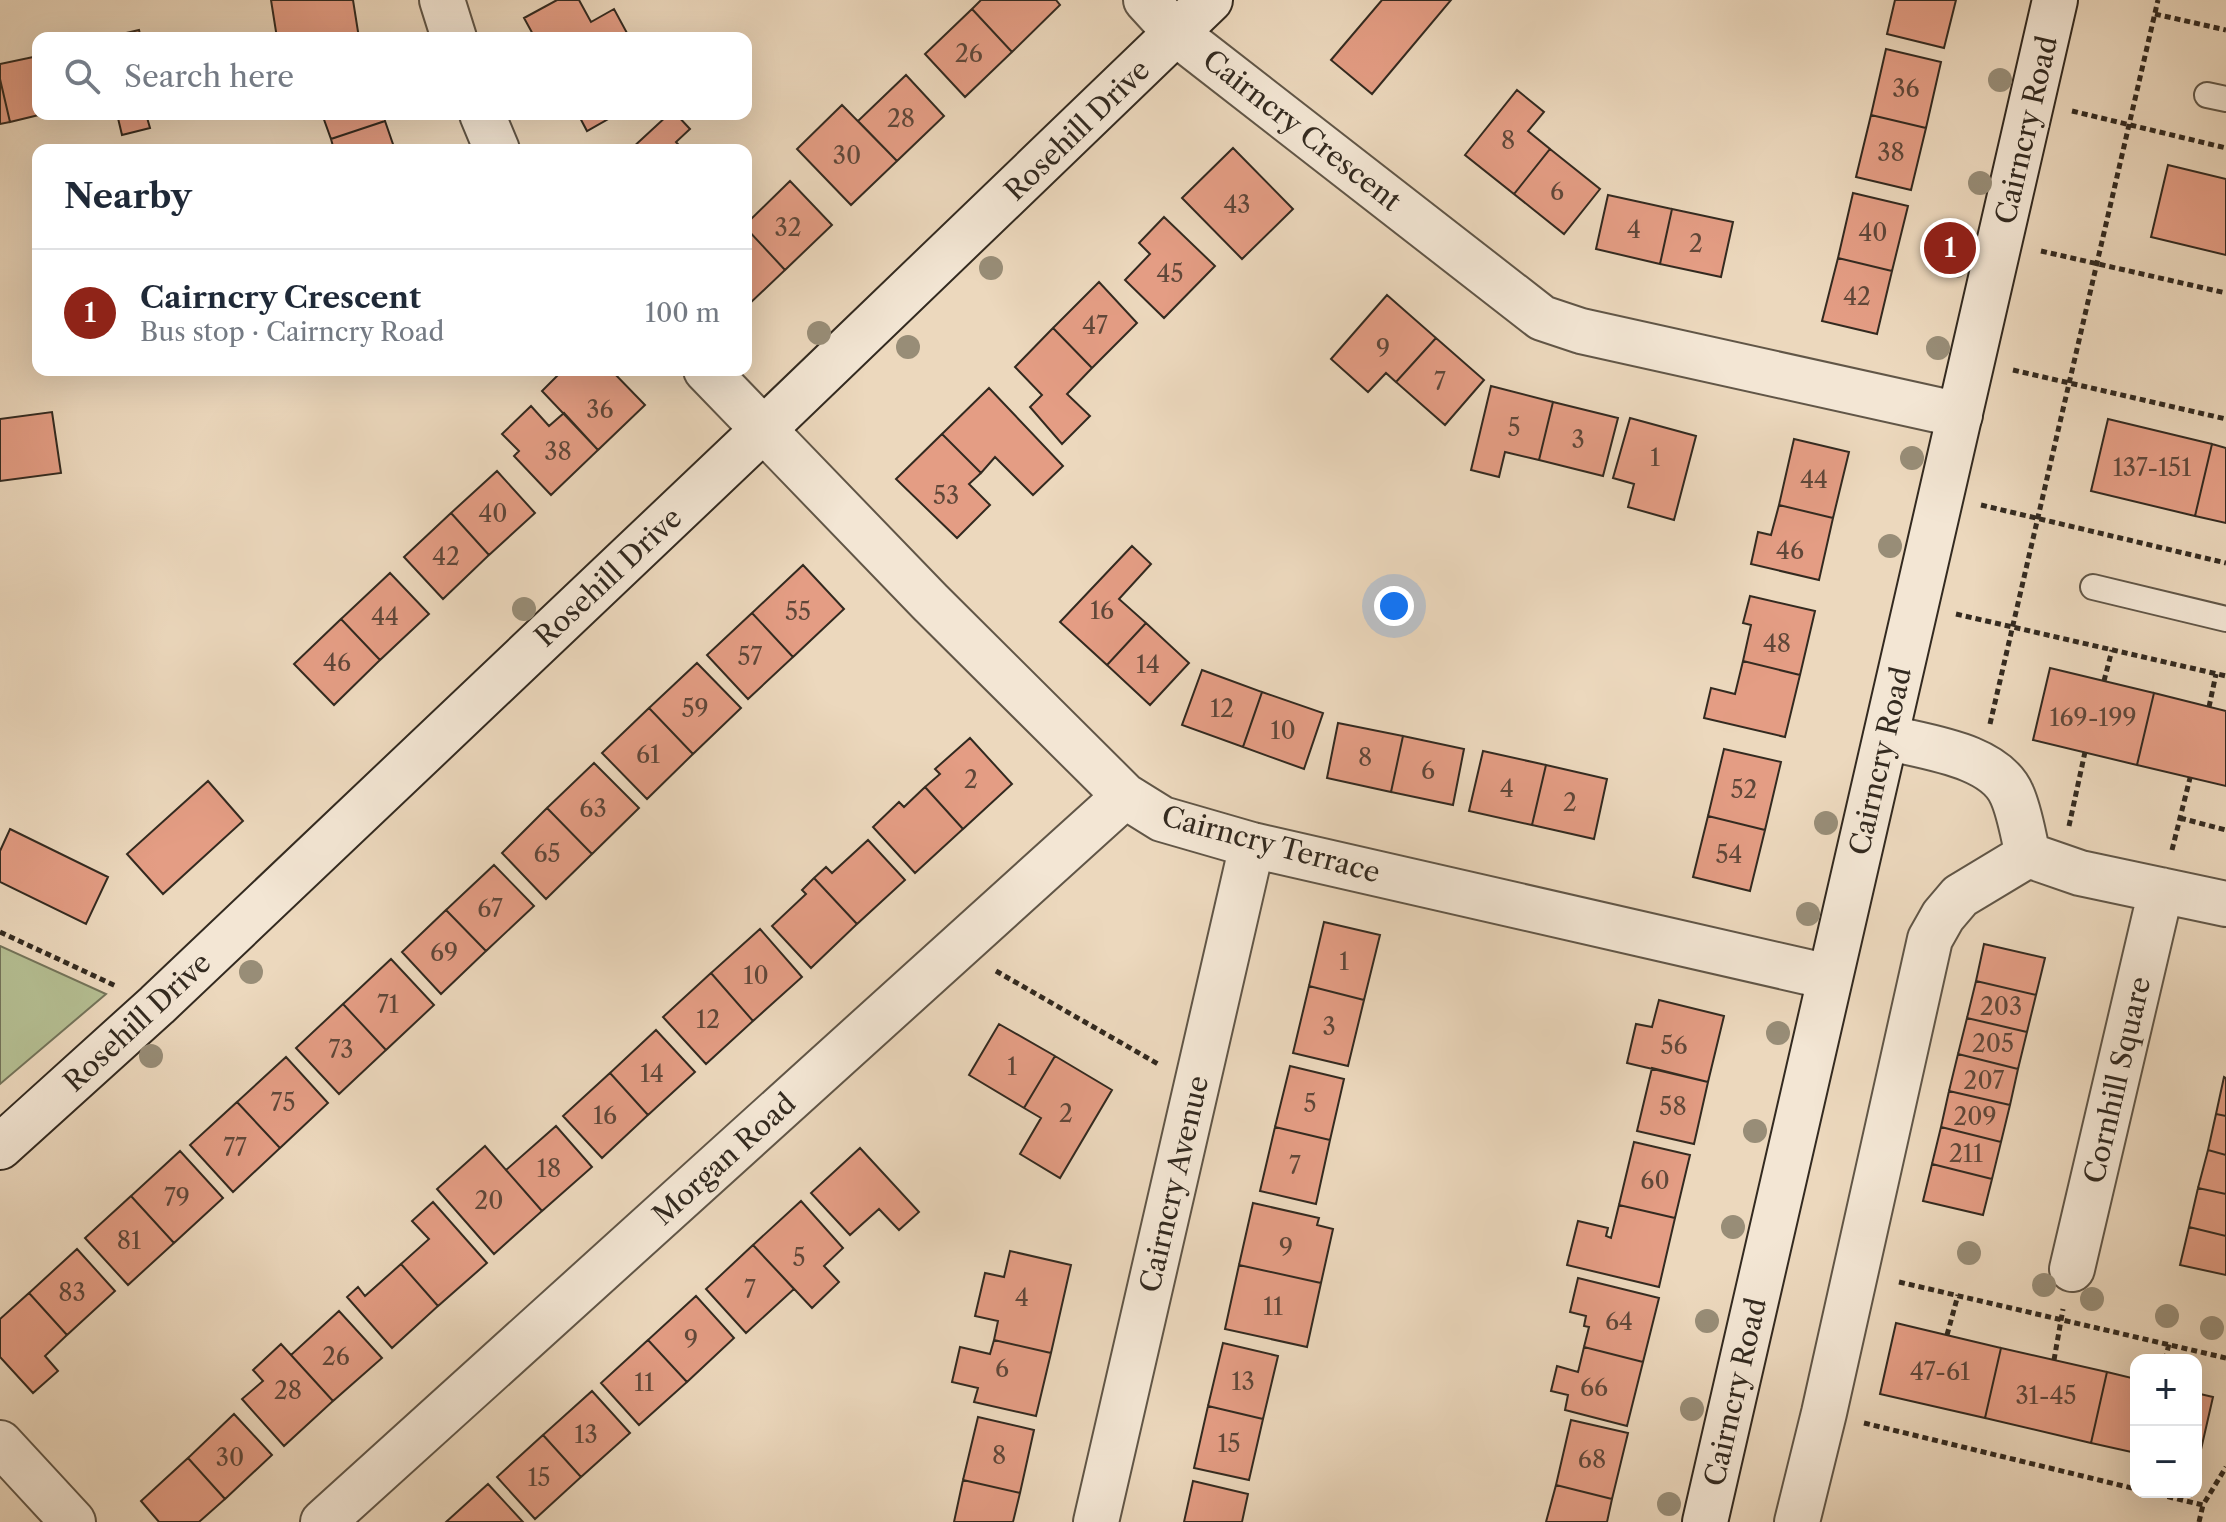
<!DOCTYPE html>
<meta charset="utf-8">
<style>
:root{--surface:#fff;--page:#f6f6f7;--text:#1f2937;--muted:#747a83;--line:#e0e1e3;--accent:#8f2418}
body{margin:0;font-family:"Libre Caslon Text",serif;background:var(--page);color:var(--text)}
.controls{position:absolute;right:24px;bottom:24px;display:grid;overflow:hidden;border-radius:16px;box-shadow:0 8px 32px #0002}
.controls button{width:72px;height:72px;display:grid;place-items:center;padding:0;border:0;border-bottom:2px solid var(--line);background:var(--surface);color:var(--text);font:40px sans-serif}
.you{position:absolute;left:1394px;top:606px;width:28px;height:28px;margin:-20px;border:6px solid #fff;border-radius:50%;background:#1a73e8;box-shadow:0 0 0 12px #1a73e833}
.badge{display:grid;place-items:center;width:52px;height:52px;border-radius:50%;background:var(--accent);color:#fff;font-size:26px;font-weight:700}
.pin{position:absolute;translate:-50% -50%;border:4px solid #fff;box-shadow:0 2px 8px #0006}
.list{margin:0;padding:0;list-style:none}
h2{display:flex;justify-content:space-between;align-items:center;height:104px;margin:0;padding:0 32px;font-size:34px}
h2 small{font-size:26px;font-weight:400;color:var(--muted)}
.list li{display:grid;grid-template-columns:52px 1fr auto;gap:24px;align-items:center;box-sizing:border-box;height:128px;padding:0 32px;border-top:2px solid var(--line)}
.list b{display:block;font-size:30px;white-space:nowrap}
.list p{margin:0;font-size:26px;white-space:nowrap;color:var(--muted)}
.list em{font-size:26px;font-style:normal;color:var(--muted)}
.icon{flex:none;width:44px;height:44px;fill:none;stroke:currentColor;stroke-width:2;stroke-linecap:round;stroke-linejoin:round}
.map{position:relative;flex:none;width:2226px;height:1522px;overflow:hidden}
.search{position:absolute;background:var(--surface);box-shadow:0 8px 32px #0002;left:32px;top:32px;width:720px;height:88px;display:flex;align-items:center;gap:20px;box-sizing:border-box;padding:0 28px;border-radius:16px;color:var(--muted);font-size:30px}
.panel{position:absolute;background:var(--surface);box-shadow:0 8px 32px #0002;left:32px;top:144px;width:720px;height:232px;border-radius:16px}
.map>svg:first-child{display:block}
.green{fill:#b5bf93;stroke:#74745a;stroke-width:2}
.building{fill:#e49d84;stroke:#332a20;stroke-width:2}
.lines{fill:none;stroke-linecap:round;stroke-linejoin:round}
.lane-casing{stroke:#615647;stroke-width:28}
.street-casing{stroke:#615647;stroke-width:48}
.secondary-casing{stroke:#332a20;stroke-width:48}
.path{stroke:#332a20;stroke-width:5;stroke-dasharray:6 4;stroke-linecap:butt}
.lane{stroke:#f3e6d4;stroke-width:24}
.street{stroke:#f3e6d4;stroke-width:44}
.secondary{stroke:#f3e6d4;stroke-width:44}
.tree{fill:#988d77}
.labels{text-anchor:middle;dominant-baseline:central;stroke-width:8;stroke-linejoin:round;paint-order:stroke}
.number-label{font-size:24px;fill:#5f4739}
.street-label{font-size:28px;fill:#332a20;stroke:#f3e6d4}
</style>
<div class="map">
<svg width="2226" height="1522" viewBox="0 0 2226 1522">
<rect width="100%" height="100%" fill="#ecd8bd"/>
<filter id="stains"><feTurbulence type="fractalNoise" baseFrequency=".0025" numOctaves="4"/><feColorMatrix values="0 0 0 0 .2 0 0 0 0 .09 0 0 0 0 .02 0 0 0 .5 -.17"/></filter>
<radialGradient id="worn" r=".72"><stop offset=".6" stop-color="#630" stop-opacity="0"/><stop offset="1" stop-color="#630" stop-opacity=".3"/></radialGradient>
<!-- green -->
<path class="green" d="M 0,946 L 106,994 L 0,1084 Z"/>
<!-- building -->
<path class="building" d="M 271,0 L 353,0 L 359,38 L 277,38 Z
M 557,0 L 579,0 L 591,22 L 614,9 L 627,33 L 617,38 L 535,38 L 524,18 Z
M 981,0 L 1056,0 L 1060,5 L 1012,52 L 972,9 Z
M 1382,0 L 1451,0 L 1372,94 L 1331,60 Z
M 1895,0 L 1956,0 L 1944,48 L 1887,34 Z
M 972,9 L 1012,52 L 965,97 L 925,54 Z
M 139,30 L 141,38 L 105,38 Z
M 1886,49 L 1941,62 L 1926,128 L 1871,115 Z
M 38,56 L 38,114 L 43,114 L 10,122 L 0,79 L 0,64 Z
M 906,75 L 944,116 L 897,161 L 858,121 Z
M 0,79 L 10,122 L 0,124 Z
M 1517,90 L 1544,112 L 1528,131 L 1550,149 L 1514,194 L 1465,155 Z
M 842,105 L 897,161 L 851,205 L 797,149 Z
M 117,114 L 146,114 L 150,128 L 122,135 Z
M 322,114 L 383,114 L 385,121 L 331,139 Z
M 578,114 L 617,114 L 587,131 Z
M 669,114 L 676,114 L 690,129 L 676,142 L 683,150 L 630,150 Z
M 1871,115 L 1926,128 L 1911,190 L 1856,177 Z
M 385,121 L 395,150 L 334,150 L 331,139 Z
M 1233,148 L 1293,209 L 1242,259 L 1182,198 Z
M 1550,149 L 1600,189 L 1564,234 L 1514,194 Z
M 2168,165 L 2226,179 L 2226,255 L 2151,237 Z
M 790,181 L 832,225 L 785,270 L 746,228 L 746,224 Z
M 1853,193 L 1908,206 L 1892,271 L 1838,258 Z
M 1608,195 L 1672,209 L 1660,264 L 1596,249 Z
M 1672,209 L 1733,222 L 1721,277 L 1660,264 Z
M 1164,217 L 1215,266 L 1164,318 L 1125,280 L 1150,254 L 1139,243 Z
M 746,228 L 785,270 L 746,307 Z
M 1838,258 L 1892,271 L 1877,334 L 1822,321 Z
M 1099,282 L 1137,323 L 1092,368 L 1053,328 Z
M 1387,295 L 1436,338 L 1396,382 L 1386,373 L 1368,392 L 1331,359 Z
M 1053,328 L 1092,368 L 1067,394 L 1090,416 L 1062,444 L 1030,407 L 1042,395 L 1015,367 Z
M 1436,338 L 1484,380 L 1445,425 L 1396,382 Z
M 563,370 L 611,370 L 645,405 L 598,450 L 542,391 Z
M 1491,386 L 1553,402 L 1539,460 L 1505,452 L 1499,477 L 1471,470 Z
M 989,388 L 1063,466 L 1033,495 L 995,457 L 981,473 L 942,434 Z
M 1553,402 L 1618,418 L 1603,476 L 1539,460 Z
M 531,406 L 549,426 L 564,413 L 598,450 L 551,495 L 514,456 L 519,451 L 502,434 Z
M 52,412 L 61,473 L 0,481 L 0,419 Z
M 1630,418 L 1696,436 L 1674,520 L 1628,507 L 1634,484 L 1613,478 Z
M 2108,419 L 2212,444 L 2195,516 L 2091,491 Z
M 942,434 L 981,473 L 969,484 L 990,505 L 957,538 L 896,479 Z
M 1794,439 L 1849,452 L 1833,518 L 1779,505 Z
M 2212,444 L 2226,448 L 2226,523 L 2195,516 Z
M 497,471 L 535,513 L 489,555 L 451,513 Z
M 1779,505 L 1833,518 L 1819,580 L 1751,564 L 1758,532 L 1771,535 Z
M 451,513 L 489,555 L 443,599 L 404,557 Z
M 1132,546 L 1151,564 L 1119,599 L 1146,623 L 1107,665 L 1060,622 Z
M 803,565 L 844,609 L 793,657 L 752,613 Z
M 390,573 L 429,614 L 380,660 L 341,619 Z
M 1750,596 L 1815,611 L 1800,675 L 1743,661 L 1751,625 L 1743,623 Z
M 752,613 L 793,657 L 748,699 L 707,655 Z
M 341,619 L 380,660 L 334,705 L 294,664 Z
M 1146,623 L 1189,663 L 1150,705 L 1107,665 Z
M 1743,661 L 1800,675 L 1785,737 L 1704,718 L 1711,688 L 1735,694 Z
M 697,663 L 741,708 L 693,754 L 649,708 Z
M 2050,668 L 2154,693 L 2137,765 L 2033,740 Z
M 1202,670 L 1262,692 L 1243,747 L 1182,725 Z
M 1262,692 L 1323,713 L 1304,769 L 1243,747 Z
M 2154,693 L 2226,711 L 2226,786 L 2137,765 Z
M 649,708 L 693,754 L 647,799 L 602,753 Z
M 1338,723 L 1403,736 L 1391,792 L 1327,778 Z
M 1403,736 L 1464,749 L 1453,805 L 1391,792 Z
M 970,738 L 1012,784 L 963,829 L 925,787 L 940,774 L 935,769 Z
M 1724,749 L 1781,762 L 1765,830 L 1708,816 Z
M 1483,751 L 1546,765 L 1532,825 L 1469,811 Z
M 594,763 L 639,808 L 592,854 L 547,808 Z
M 1546,765 L 1607,779 L 1594,839 L 1532,825 Z
M 208,781 L 243,821 L 163,894 L 127,854 Z
M 925,787 L 963,829 L 915,873 L 873,827 L 899,802 L 904,807 Z
M 547,808 L 592,854 L 546,899 L 502,853 Z
M 1708,816 L 1765,830 L 1750,891 L 1693,877 Z
M 10,829 L 108,877 L 86,924 L 0,882 L 0,851 Z
M 868,840 L 905,880 L 857,924 L 814,878 L 826,867 L 832,873 Z
M 494,865 L 534,906 L 486,951 L 446,910 Z
M 814,878 L 857,924 L 811,968 L 772,926 L 806,894 L 802,890 Z
M 446,910 L 486,951 L 441,994 L 402,952 Z
M 1324,922 L 1380,935 L 1364,1000 L 1309,986 Z
M 760,929 L 802,977 L 753,1021 L 711,973 Z
M 1984,944 L 2045,958 L 2036,995 L 1976,981 Z
M 391,959 L 434,1005 L 386,1050 L 343,1004 Z
M 711,973 L 753,1021 L 706,1064 L 663,1017 Z
M 1976,981 L 2036,995 L 2027,1032 L 1967,1018 Z
M 1309,986 L 1364,1000 L 1348,1066 L 1293,1053 Z
M 1659,1000 L 1724,1016 L 1708,1082 L 1627,1063 L 1636,1024 L 1652,1027 Z
M 343,1004 L 386,1050 L 339,1094 L 296,1048 Z
M 1967,1018 L 2027,1032 L 2018,1069 L 1958,1054 Z
M 999,1024 L 1055,1056 L 1024,1108 L 969,1075 Z
M 656,1030 L 695,1072 L 648,1115 L 610,1073 Z
M 1958,1054 L 2018,1069 L 2010,1105 L 1949,1091 Z
M 1055,1056 L 1112,1090 L 1060,1178 L 1020,1154 L 1041,1118 L 1024,1108 Z
M 286,1057 L 328,1103 L 280,1148 L 237,1102 Z
M 1290,1066 L 1344,1079 L 1330,1140 L 1275,1127 Z
M 1652,1068 L 1708,1082 L 1694,1144 L 1637,1131 Z
M 610,1073 L 648,1115 L 602,1158 L 563,1116 Z
M 2224,1077 L 2226,1078 L 2226,1116 L 2216,1114 Z
M 1949,1091 L 2010,1105 L 2001,1142 L 1941,1127 Z
M 237,1102 L 280,1148 L 233,1192 L 190,1145 Z
M 2216,1114 L 2226,1116 L 2226,1155 L 2208,1150 Z
M 556,1126 L 592,1167 L 542,1211 L 506,1170 Z
M 1275,1127 L 1330,1140 L 1316,1204 L 1260,1191 Z
M 1941,1127 L 2001,1142 L 1992,1179 L 1932,1164 Z
M 1634,1142 L 1690,1155 L 1675,1218 L 1619,1205 Z
M 485,1146 L 542,1211 L 494,1254 L 437,1189 Z
M 860,1148 L 919,1212 L 899,1230 L 879,1209 L 850,1235 L 811,1193 Z
M 2208,1150 L 2226,1155 L 2226,1194 L 2198,1188 Z
M 180,1151 L 223,1198 L 174,1243 L 131,1196 Z
M 1932,1164 L 1992,1179 L 1983,1215 L 1923,1201 Z
M 2198,1188 L 2226,1194 L 2226,1236 L 2189,1227 Z
M 131,1196 L 174,1243 L 128,1285 L 85,1238 Z
M 801,1201 L 843,1248 L 824,1266 L 839,1282 L 812,1308 L 753,1245 Z
M 433,1202 L 487,1263 L 438,1306 L 401,1264 L 429,1239 L 412,1221 Z
M 1253,1203 L 1319,1218 L 1317,1225 L 1333,1229 L 1321,1283 L 1239,1265 Z
M 1619,1205 L 1675,1218 L 1659,1287 L 1567,1265 L 1578,1221 L 1608,1228 L 1606,1236 L 1611,1238 Z
M 2189,1227 L 2226,1236 L 2226,1275 L 2180,1265 Z
M 753,1245 L 794,1289 L 746,1333 L 706,1289 Z
M 77,1249 L 115,1291 L 67,1335 L 29,1293 Z
M 1010,1251 L 1071,1265 L 1051,1353 L 994,1340 L 998,1321 L 975,1316 L 985,1273 L 1004,1277 Z
M 401,1264 L 438,1306 L 392,1348 L 347,1297 L 358,1287 L 365,1296 Z
M 1239,1265 L 1321,1283 L 1307,1347 L 1225,1329 Z
M 1578,1278 L 1659,1298 L 1643,1362 L 1584,1347 L 1589,1327 L 1584,1326 L 1586,1316 L 1570,1312 Z
M 29,1293 L 67,1335 L 45,1356 L 58,1371 L 33,1393 L 0,1357 L 0,1319 Z
M 696,1296 L 734,1338 L 687,1382 L 648,1340 Z
M 339,1311 L 382,1358 L 333,1401 L 291,1355 Z
M 1896,1323 L 2001,1348 L 1985,1418 L 1880,1394 Z
M 648,1340 L 687,1382 L 639,1425 L 601,1383 Z
M 994,1340 L 1051,1353 L 1036,1416 L 974,1402 L 978,1388 L 952,1382 L 960,1347 L 990,1354 Z
M 1223,1343 L 1278,1356 L 1263,1419 L 1208,1406 Z
M 281,1344 L 333,1401 L 284,1446 L 242,1399 L 263,1381 L 253,1370 Z
M 1584,1347 L 1643,1362 L 1627,1426 L 1565,1410 L 1568,1395 L 1551,1391 L 1557,1366 L 1578,1372 Z
M 2001,1348 L 2107,1372 L 2091,1443 L 1985,1418 Z
M 2107,1372 L 2136,1379 L 2136,1453 L 2091,1443 Z
M 592,1391 L 630,1433 L 581,1477 L 543,1435 Z
M 2196,1393 L 2213,1397 L 2197,1467 L 2196,1466 Z
M 1208,1406 L 1263,1419 L 1249,1480 L 1194,1468 Z
M 234,1414 L 272,1455 L 225,1499 L 188,1458 Z
M 978,1417 L 1034,1430 L 1020,1493 L 963,1480 Z
M 1571,1420 L 1628,1433 L 1612,1499 L 1556,1485 Z
M 543,1435 L 581,1477 L 535,1519 L 497,1477 Z
M 188,1458 L 225,1499 L 199,1522 L 159,1522 L 141,1501 Z
M 963,1480 L 1020,1493 L 1013,1522 L 954,1522 Z
M 1193,1481 L 1248,1494 L 1242,1522 L 1184,1522 Z
M 488,1484 L 523,1522 L 446,1522 Z
M 1556,1485 L 1612,1499 L 1607,1522 L 1546,1522 Z"/>
<g class="lines">
<!-- lane casing -->
<g class="lane-casing">
<path id="lane" d="M 2207,95 L 2226,99
M 2093,587 L 2226,619"/>
</g>
<!-- street casing -->
<g class="street-casing">
<path id="street" d="M 442,0 L 454,38
M 1146,0 L 1177,34 L 1542,318 L 1581,331 L 1960,415
M 482,114 L 497,150
M 706,370 L 930,602 L 1125,796 L 1162,819 L 1252,845 L 1829,977
M 1886,737 C 1923,747 1995,754 2012,795 C 2020,813 2023,835 2028,855 L 2080,873 L 2226,904
M 2072,1269 L 2161,890
M 0,1443 L 73,1522
M 323,1522 L 1125,796
M 1096,1522 L 1252,845
M 1797,1522 L 1824,1413 L 1930,939 L 1943,916 L 1960,896 L 2028,855"/>
</g>
<!-- secondary casing -->
<g class="secondary-casing">
<path id="secondary" d="M 0,1147 L 157,1005 L 764,429 L 1210,0
M 1705,1522 L 2055,0"/>
</g>
<!-- path -->
<path class="path" d="M 2155,14 L 2226,30
M 2072,111 L 2226,148
M 2041,251 L 2226,293
M 2013,370 L 2226,419
M 1981,505 L 2226,563
M 1956,614 L 2226,676
M 2104,681 L 2112,650
M 2209,707 L 2216,674
M 1990,724 L 2158,0
M 2180,818 L 2226,830
M 2069,826 L 2085,752
M 2172,850 L 2190,778
M 0,932 L 116,986
M 996,971 L 1158,1064
M 1899,1282 L 2226,1358
M 1947,1335 L 1958,1295
M 2054,1360 L 2063,1309
M 2165,1360 L 2169,1344
M 1864,1423 L 2136,1489
M 2148,1492 L 2203,1505 L 2226,1467
M 2199,1522 L 2203,1505"/>
<!-- lane -->
<use href="#lane" class="lane"/>
<!-- street -->
<use href="#street" class="street"/>
<!-- secondary -->
<use href="#secondary" class="secondary"/>
</g>
<!-- trees -->
<g class="tree">
<circle cx="2000" cy="80" r="12"/>
<circle cx="1980" cy="183" r="12"/>
<circle cx="1956" cy="266" r="12"/>
<circle cx="991" cy="268" r="12"/>
<circle cx="819" cy="333" r="12"/>
<circle cx="908" cy="347" r="12"/>
<circle cx="1938" cy="348" r="12"/>
<circle cx="1912" cy="458" r="12"/>
<circle cx="1890" cy="546" r="12"/>
<circle cx="524" cy="609" r="12"/>
<circle cx="1826" cy="823" r="12"/>
<circle cx="1808" cy="914" r="12"/>
<circle cx="251" cy="972" r="12"/>
<circle cx="1778" cy="1033" r="12"/>
<circle cx="151" cy="1056" r="12"/>
<circle cx="1755" cy="1131" r="12"/>
<circle cx="1733" cy="1227" r="12"/>
<circle cx="1969" cy="1253" r="12"/>
<circle cx="2044" cy="1285" r="12"/>
<circle cx="2092" cy="1299" r="12"/>
<circle cx="2167" cy="1316" r="12"/>
<circle cx="1707" cy="1321" r="12"/>
<circle cx="2212" cy="1328" r="12"/>
<circle cx="1692" cy="1409" r="12"/>
<circle cx="1669" cy="1504" r="12"/>
</g>
<g class="labels">
<!-- number labels -->
<g class="number-label">
<text x="969" y="53">26</text>
<text x="1906" y="88">36</text>
<text x="901" y="118">28</text>
<text x="1508" y="140">8</text>
<text x="1891" y="152">38</text>
<text x="847" y="155">30</text>
<text x="1557" y="191">6</text>
<text x="1237" y="204">43</text>
<text x="788" y="227">32</text>
<text x="1634" y="229">4</text>
<text x="1873" y="232">40</text>
<text x="1696" y="243">2</text>
<text x="1170" y="273">45</text>
<text x="1857" y="296">42</text>
<text x="1095" y="325">47</text>
<text x="1383" y="348">9</text>
<text x="1440" y="381">7</text>
<text x="600" y="409">36</text>
<text x="1514" y="427">5</text>
<text x="1578" y="439">3</text>
<text x="558" y="451">38</text>
<text x="1655" y="457">1</text>
<text x="2152" y="467">137-151</text>
<text x="1814" y="479">44</text>
<text x="946" y="495">53</text>
<text x="493" y="513">40</text>
<text x="1790" y="550">46</text>
<text x="446" y="556">42</text>
<text x="1102" y="610">16</text>
<text x="798" y="611">55</text>
<text x="385" y="616">44</text>
<text x="1777" y="643">48</text>
<text x="750" y="656">57</text>
<text x="337" y="662">46</text>
<text x="1148" y="664">14</text>
<text x="695" y="708">59</text>
<text x="1222" y="708">12</text>
<text x="2093" y="717">169-199</text>
<text x="1283" y="730">10</text>
<text x="648" y="754">61</text>
<text x="1365" y="757">8</text>
<text x="1428" y="770">6</text>
<text x="971" y="779">2</text>
<text x="1507" y="788">4</text>
<text x="1744" y="789">52</text>
<text x="1570" y="802">2</text>
<text x="593" y="808">63</text>
<text x="547" y="853">65</text>
<text x="1729" y="854">54</text>
<text x="490" y="908">67</text>
<text x="444" y="952">69</text>
<text x="1344" y="961">1</text>
<text x="756" y="975">10</text>
<text x="388" y="1004">71</text>
<text x="2001" y="1006">203</text>
<text x="708" y="1019">12</text>
<text x="1329" y="1026">3</text>
<text x="1993" y="1043">205</text>
<text x="1674" y="1045">56</text>
<text x="341" y="1049">73</text>
<text x="1012" y="1066">1</text>
<text x="652" y="1073">14</text>
<text x="1984" y="1080">207</text>
<text x="283" y="1102">75</text>
<text x="1310" y="1103">5</text>
<text x="1673" y="1106">58</text>
<text x="1066" y="1113">2</text>
<text x="605" y="1115">16</text>
<text x="1975" y="1116">209</text>
<text x="235" y="1147">77</text>
<text x="1966" y="1153">211</text>
<text x="1295" y="1165">7</text>
<text x="549" y="1168">18</text>
<text x="1655" y="1180">60</text>
<text x="177" y="1197">79</text>
<text x="489" y="1200">20</text>
<text x="129" y="1240">81</text>
<text x="1286" y="1247">9</text>
<text x="799" y="1257">5</text>
<text x="750" y="1289">7</text>
<text x="72" y="1292">83</text>
<text x="1022" y="1297">4</text>
<text x="1273" y="1306">11</text>
<text x="1619" y="1321">64</text>
<text x="691" y="1339">9</text>
<text x="336" y="1356">26</text>
<text x="1002" y="1368">6</text>
<text x="1940" y="1371">47-61</text>
<text x="1243" y="1381">13</text>
<text x="644" y="1382">11</text>
<text x="1594" y="1387">66</text>
<text x="288" y="1390">28</text>
<text x="2046" y="1395">31-45</text>
<text x="586" y="1434">13</text>
<text x="1229" y="1443">15</text>
<text x="999" y="1455">8</text>
<text x="230" y="1457">30</text>
<text x="1592" y="1459">68</text>
<text x="539" y="1477">15</text>
</g>
<!-- street labels -->
<g class="street-label">
<text transform="translate(1077 130) rotate(-44)">Rosehill Drive</text>
<text transform="translate(1302 130) rotate(38)">Cairncry Crescent</text>
<text transform="translate(2026 130) rotate(-77)">Cairncry Road</text>
<text transform="translate(608 577) rotate(-43)">Rosehill Drive</text>
<text transform="translate(1880 761) rotate(-77)">Cairncry Road</text>
<text transform="translate(1271 844) rotate(15)">Cairncry Terrace</text>
<text transform="translate(137 1022) rotate(-43)">Rosehill Drive</text>
<text transform="translate(2117 1080) rotate(-77)">Cornhill Square</text>
<text transform="translate(724 1159) rotate(-42)">Morgan Road</text>
<text transform="translate(1174 1184) rotate(-77)">Cairncry Avenue</text>
<text transform="translate(1735 1392) rotate(-77)">Cairncry Road</text>
</g>
</g>
<rect width="100%" height="100%" filter="url(#stains)"/>
<rect width="100%" height="100%" fill="url(#worn)"/>
</svg>
<div class="controls">
<button>+</button>
<button>−</button>
</div>
<div class="you"></div>
<div class="pin badge" style="left:1950px;top:248px">1</div>
<div class="search"><svg class="icon" aria-label="search" viewBox="0 0 24 24"><circle cx="10" cy="10" r="6"/><path d="M15 15l6 6"/></svg>Search here</div>
<section class="panel">
<h2>Nearby<small></small></h2>
<ul class="list">
<li><span class="badge">1</span><div><b>Cairncry Crescent</b><p>Bus stop · Cairncry Road</p></div><em>100 m</em></li>
</ul>
</section>
</div>
